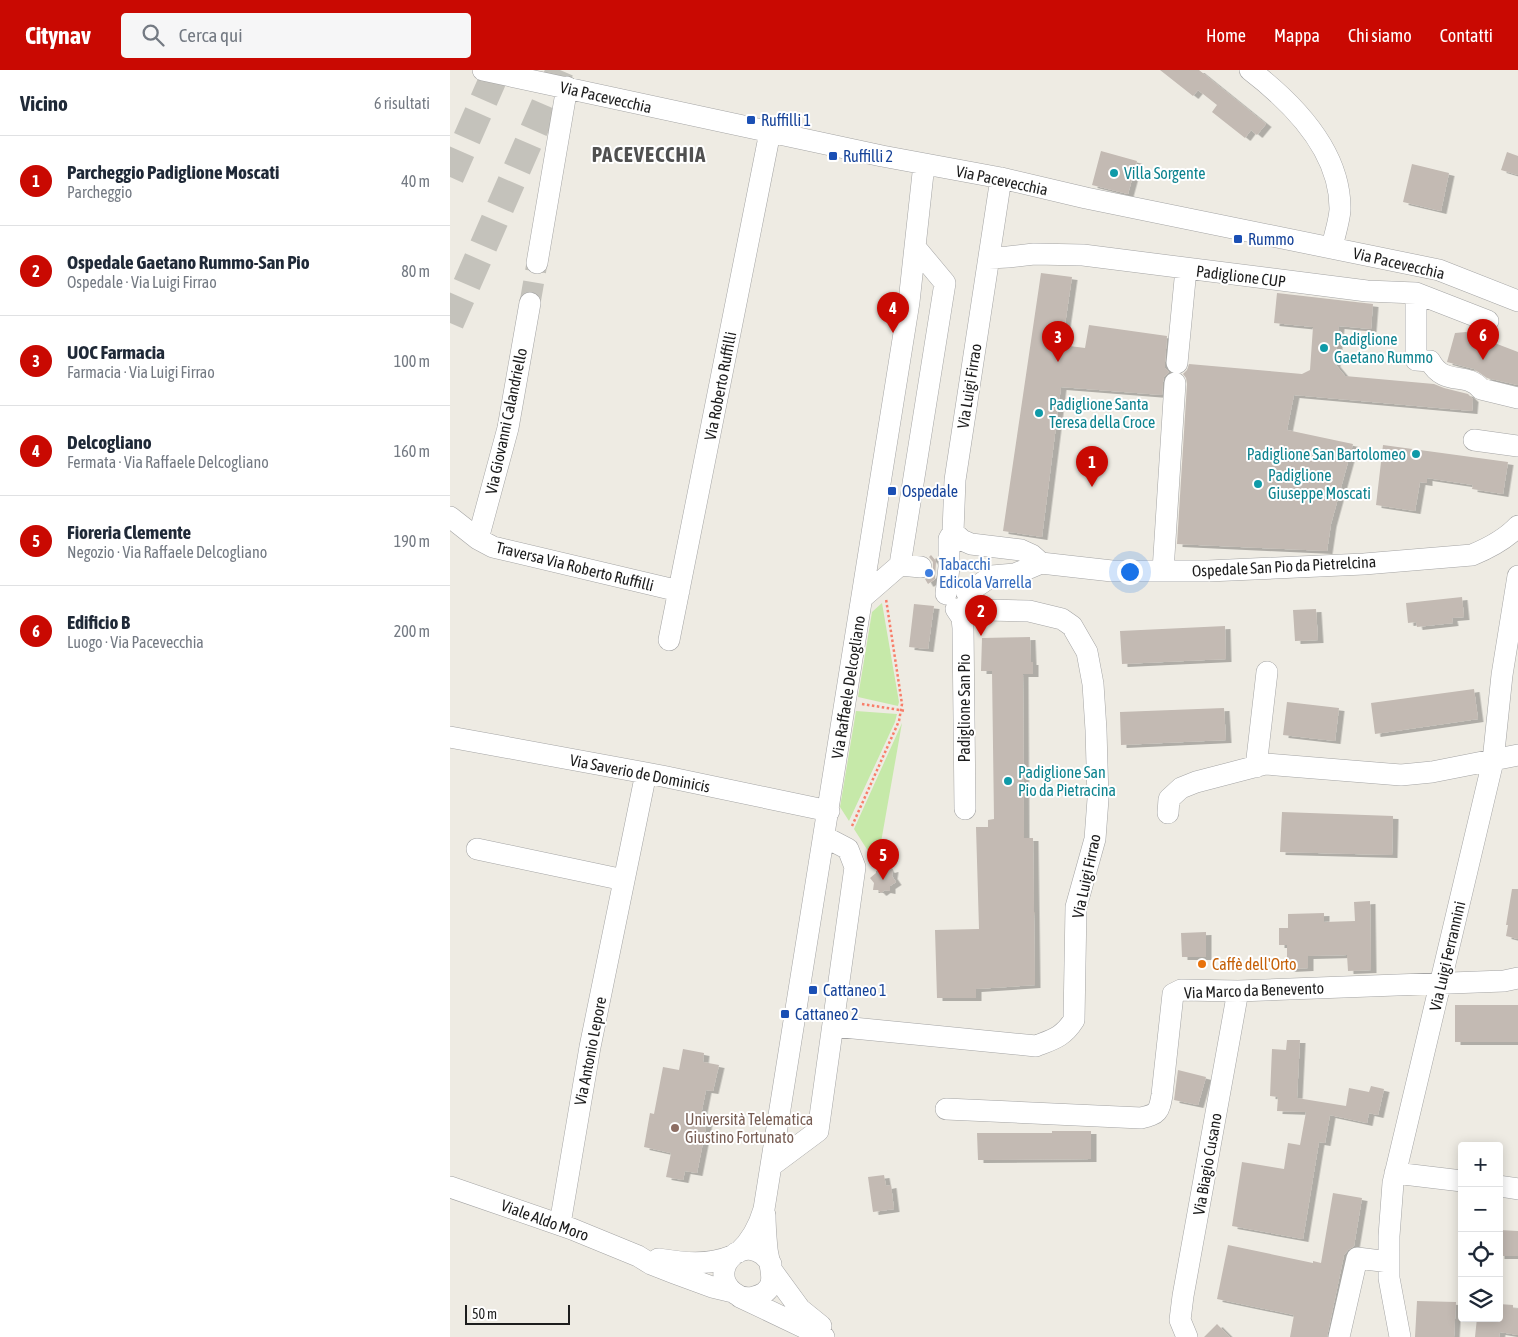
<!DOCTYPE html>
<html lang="it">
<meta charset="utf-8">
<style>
:root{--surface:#fff;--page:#f6f6f7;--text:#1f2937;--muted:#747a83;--line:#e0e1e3;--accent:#c90902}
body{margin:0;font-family:"Asap Condensed",sans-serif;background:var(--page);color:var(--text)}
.controls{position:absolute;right:15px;bottom:15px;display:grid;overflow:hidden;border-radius:5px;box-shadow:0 2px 12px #0003}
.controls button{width:45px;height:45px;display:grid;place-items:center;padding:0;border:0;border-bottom:1px solid var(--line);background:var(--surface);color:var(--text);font:25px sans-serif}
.scale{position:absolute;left:15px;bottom:12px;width:105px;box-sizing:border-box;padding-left:5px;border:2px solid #1d1d1d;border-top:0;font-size:14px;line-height:18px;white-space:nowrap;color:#1d1d1d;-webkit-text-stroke:4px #fff;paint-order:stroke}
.you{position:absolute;left:679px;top:501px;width:18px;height:18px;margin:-12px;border:4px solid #fff;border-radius:50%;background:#1a73e8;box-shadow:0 0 0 8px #1a73e833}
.badge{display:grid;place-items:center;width:32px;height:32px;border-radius:50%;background:var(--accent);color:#fff;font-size:16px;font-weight:700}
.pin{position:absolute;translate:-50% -41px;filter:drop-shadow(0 1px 2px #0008)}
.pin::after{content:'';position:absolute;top:26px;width:18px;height:15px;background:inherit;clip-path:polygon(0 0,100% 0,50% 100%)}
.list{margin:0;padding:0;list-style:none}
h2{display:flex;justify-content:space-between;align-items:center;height:65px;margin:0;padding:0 20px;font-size:21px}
h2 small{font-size:16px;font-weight:400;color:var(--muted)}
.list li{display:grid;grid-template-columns:32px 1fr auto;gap:15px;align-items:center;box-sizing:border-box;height:90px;padding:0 20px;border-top:1px solid var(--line)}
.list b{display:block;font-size:19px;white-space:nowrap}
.list p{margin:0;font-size:16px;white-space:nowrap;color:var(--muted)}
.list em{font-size:16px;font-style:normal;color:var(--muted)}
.icon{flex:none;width:28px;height:28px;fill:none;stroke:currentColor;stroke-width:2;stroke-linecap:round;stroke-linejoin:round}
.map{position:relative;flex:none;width:1068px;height:1267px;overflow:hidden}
header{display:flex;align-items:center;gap:30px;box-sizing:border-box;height:70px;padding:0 25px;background:var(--accent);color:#fff}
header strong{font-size:24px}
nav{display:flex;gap:28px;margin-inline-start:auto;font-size:18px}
.search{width:350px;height:45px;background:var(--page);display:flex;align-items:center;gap:12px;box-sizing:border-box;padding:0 18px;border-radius:5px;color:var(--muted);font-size:19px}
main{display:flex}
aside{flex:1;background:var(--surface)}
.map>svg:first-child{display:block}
.grass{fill:#c6e9a9}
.building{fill:#c3bab3;filter:url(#shadow)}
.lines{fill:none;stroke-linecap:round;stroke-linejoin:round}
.minor-tunnel{stroke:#c4c2bb;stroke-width:21;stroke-dasharray:21 11;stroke-linecap:butt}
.highway-tunnel{stroke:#c4c2bb;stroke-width:28;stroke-dasharray:28 14;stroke-linecap:butt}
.minor-casing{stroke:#a4a4a4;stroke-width:22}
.path{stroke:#f87e6a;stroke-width:2.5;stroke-dasharray:2.5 2.5;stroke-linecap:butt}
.minor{stroke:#fff;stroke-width:21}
.transit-dot{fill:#1a4fb4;stroke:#fff;stroke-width:2}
.culture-dot{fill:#0f9aa8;stroke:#fff;stroke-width:2}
.shop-dot{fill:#3f7fe0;stroke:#fff;stroke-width:2}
.food-dot{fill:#e8710a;stroke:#fff;stroke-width:2}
.education-dot{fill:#8d6e63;stroke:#fff;stroke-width:2}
.labels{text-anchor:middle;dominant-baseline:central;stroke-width:4;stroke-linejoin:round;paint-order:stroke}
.street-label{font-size:16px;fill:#1d1d1d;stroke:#fff}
.transit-label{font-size:16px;fill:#164399;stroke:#fff;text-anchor:start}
.culture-label{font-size:16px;fill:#0d838f;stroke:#fff;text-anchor:start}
.shop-label{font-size:16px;fill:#366cbe;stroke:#fff;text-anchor:start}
.food-label{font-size:16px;fill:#c56008;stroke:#fff;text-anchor:start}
.education-label{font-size:16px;fill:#785e54;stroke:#fff;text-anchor:start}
.district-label{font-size:21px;font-weight:bold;letter-spacing:1px;fill:#505050;stroke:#fff}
</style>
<header>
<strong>Citynav</strong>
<div class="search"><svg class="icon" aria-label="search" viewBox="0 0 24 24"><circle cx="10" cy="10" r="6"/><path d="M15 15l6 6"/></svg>Cerca qui</div>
<nav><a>Home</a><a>Mappa</a><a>Chi siamo</a><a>Contatti</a></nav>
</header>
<main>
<aside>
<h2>Vicino<small>6 risultati</small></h2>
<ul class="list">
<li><span class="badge">1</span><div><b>Parcheggio Padiglione Moscati</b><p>Parcheggio</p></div><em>40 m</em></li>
<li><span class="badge">2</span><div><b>Ospedale Gaetano Rummo-San Pio</b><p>Ospedale · Via Luigi Firrao</p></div><em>80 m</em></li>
<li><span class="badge">3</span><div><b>UOC Farmacia</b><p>Farmacia · Via Luigi Firrao</p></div><em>100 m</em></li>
<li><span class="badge">4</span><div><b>Delcogliano</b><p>Fermata · Via Raffaele Delcogliano</p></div><em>160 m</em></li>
<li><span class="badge">5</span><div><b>Fioreria Clemente</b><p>Negozio · Via Raffaele Delcogliano</p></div><em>190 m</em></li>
<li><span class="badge">6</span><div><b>Edificio B</b><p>Luogo · Via Pacevecchia</p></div><em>200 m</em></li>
</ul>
</aside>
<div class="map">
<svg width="1068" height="1267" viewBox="0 0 1068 1267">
<defs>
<filter id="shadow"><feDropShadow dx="5.5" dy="3" stdDeviation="0" flood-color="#0004"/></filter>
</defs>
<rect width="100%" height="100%" fill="#eeebe3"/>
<!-- grass -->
<path class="grass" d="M 432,533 L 449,632 L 448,636 L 408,627 L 422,542 Z
M 406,641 L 447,644 L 445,652 L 399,751 L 390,737 Z
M 452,653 L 427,795 L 404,759 Z"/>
<!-- building -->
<path class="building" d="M 710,0 L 749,0 L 816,54 L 807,65 L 801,60 L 795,68 L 762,42 L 767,35 L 748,20 L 743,26 Z
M 651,81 L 687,91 L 678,124 L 642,115 Z
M 1057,82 L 1068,86 L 1068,105 L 1051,100 Z
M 962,94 L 999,103 L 991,141 L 953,132 Z
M 591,203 L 622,207 L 612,275 L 635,278 L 639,255 L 717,266 L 715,292 L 715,298 L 719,302 L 714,307 L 713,312 L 712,325 L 611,317 L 592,467 L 553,461 Z
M 827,223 L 923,234 L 921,259 L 889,256 L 885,294 L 895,306 L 984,314 L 994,318 L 1018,324 L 1023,329 L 1022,341 L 844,325 L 837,360 L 903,374 L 881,454 L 877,481 L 727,474 L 737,314 L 736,308 L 733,304 L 737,300 L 739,294 L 852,304 L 860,300 L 863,257 L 824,253 Z
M 1016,262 L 1068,282 L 1068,315 L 1037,308 L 1024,299 L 997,292 L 1005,263 Z
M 933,375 L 1058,392 L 1053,424 L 1022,419 L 1023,415 L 977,408 L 977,413 L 970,412 L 965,441 L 926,435 Z
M 481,485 L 486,491 L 485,509 L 478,514 L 475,509 L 481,505 L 483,499 L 483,492 L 479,487 Z
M 1012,527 L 1014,547 L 1002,548 L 1003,553 L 967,557 L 966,552 L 958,553 L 956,533 Z
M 464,534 L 484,536 L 478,579 L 459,577 Z
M 866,539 L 868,570 L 845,571 L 843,540 Z
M 775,556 L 776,589 L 672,594 L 670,561 Z
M 580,567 L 581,592 L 583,592 L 583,604 L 573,604 L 574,768 L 583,768 L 585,915 L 526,919 L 526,928 L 487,928 L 485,860 L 529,859 L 526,757 L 538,757 L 538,750 L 544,749 L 542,601 L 531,601 L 532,568 Z
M 1024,619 L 1028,649 L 925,664 L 921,633 Z
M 837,632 L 889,638 L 885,671 L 833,665 Z
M 774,638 L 776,670 L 671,675 L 670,642 Z
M 832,742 L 943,746 L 942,785 L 830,782 Z
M 436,795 L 439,800 L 443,799 L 442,806 L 446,812 L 440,816 L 440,821 L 435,820 L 431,823 L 428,820 L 423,820 L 424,813 L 420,808 L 426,803 L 426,801 Z
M 1062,819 L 1068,819 L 1068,869 L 1056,866 L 1058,855 L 1056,855 Z
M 920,831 L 921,900 L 898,901 L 897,885 L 858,886 L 858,898 L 837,899 L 837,875 L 829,875 L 829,858 L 838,858 L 838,844 L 874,843 L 874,852 L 905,851 L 904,832 Z
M 756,862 L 756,887 L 732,887 L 731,863 Z
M 1005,935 L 1068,935 L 1068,972 L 1005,972 Z
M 837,970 L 850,970 L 847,1028 L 896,1036 L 899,1018 L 919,1022 L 921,1016 L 934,1019 L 928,1045 L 919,1043 L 917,1053 L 880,1045 L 875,1073 L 869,1072 L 853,1169 L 782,1156 L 792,1092 L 834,1099 L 838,1073 L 850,1075 L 856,1042 L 827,1041 L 828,1027 L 820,1026 L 822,979 L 836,980 Z
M 233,979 L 254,983 L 253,992 L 269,995 L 263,1021 L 256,1020 L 251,1045 L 258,1047 L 247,1103 L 235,1101 L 233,1110 L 216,1107 L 221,1083 L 194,1077 L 200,1043 L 204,1044 L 213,997 L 229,1000 Z
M 728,1000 L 756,1007 L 748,1035 L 724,1030 Z
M 602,1061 L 641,1061 L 641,1089 L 528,1090 L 527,1063 L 602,1063 Z
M 434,1105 L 436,1116 L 441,1115 L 444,1139 L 423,1142 L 418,1107 Z
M 883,1123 L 912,1128 L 904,1176 L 898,1180 L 894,1185 L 877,1267 L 840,1267 L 844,1245 L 767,1229 L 778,1175 L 863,1193 L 863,1191 L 871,1193 Z
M 1049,1160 L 1068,1161 L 1068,1186 L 1049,1186 Z
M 967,1231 L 1006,1232 L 1004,1267 L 965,1267 Z
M 1049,1234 L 1063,1235 L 1063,1238 L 1068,1239 L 1068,1265 L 1050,1262 L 1049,1267 L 1025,1267 L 1027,1248 L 1049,1248 Z
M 767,1254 L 780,1267 L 754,1267 Z"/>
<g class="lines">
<!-- minor-tunnel -->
<path class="minor-tunnel" d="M 80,233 L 87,193"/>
<!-- highway-tunnel -->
<path class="highway-tunnel" d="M 0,107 L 47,0
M 0,253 L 110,0"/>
<!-- minor casing -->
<g class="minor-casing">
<path id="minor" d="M 33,0 L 432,86 L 551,108 L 636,128 L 989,200 L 1068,231
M 800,0 C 843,33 891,82 890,140 C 889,153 884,166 882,178
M 539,188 L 558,187 L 584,184 L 633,185 L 917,221 L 966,223 L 1038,251
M 87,193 L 117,17
M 966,223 L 966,290 L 980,291 C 994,317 1017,301 1031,319 L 1068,328
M 727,293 L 736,199
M 1024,370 L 1068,376
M 0,447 L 28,469 L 43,477 L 229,521
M 503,462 L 512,470 L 521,474 L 571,480 L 582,485 L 591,493 L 565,504 L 542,506 L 517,523
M 28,469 L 58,358 L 80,233
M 591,493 L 662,501 L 758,501 L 914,494 L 1022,485 C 1039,478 1055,470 1068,456
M 450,495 L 471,497
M 713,501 L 725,313
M 496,524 L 499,497 L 499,469 L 503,462 L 505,410 L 551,108
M 412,528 L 450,495 L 495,213 L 465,177
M 506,539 L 512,548 L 513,558 L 515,739
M 219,570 L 320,62
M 0,667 L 212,706 L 379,741
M 806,697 L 817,602
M 718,743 L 719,729 L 731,718 L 746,712 L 815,694 L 951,705 L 982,702 L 1068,685
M 27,779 L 174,810
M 383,956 L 586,976 C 604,969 613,967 624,950 L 626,837 L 645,769 L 648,729 L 646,660 L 643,614 L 637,582 L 622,556 L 612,549 L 579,541 L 537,540 L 516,534
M 496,1039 L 691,1048 C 708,1044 709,1042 712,1025 L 723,924 L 731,920 L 788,921 L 1054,911 L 1068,908
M 321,1096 L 368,1061 L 405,797 L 398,779 L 375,767
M 945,1103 L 1012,1111
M 1049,1116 L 1068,1119
M 0,1117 L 122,1159 L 188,1186 L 201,1194 L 224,1203 L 262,1217 L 283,1222
M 315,1145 C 315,1156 316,1168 317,1179 C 319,1197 332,1220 304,1227 C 297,1229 289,1227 283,1222 C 255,1199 298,1157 321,1194
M 110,1154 L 140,977 L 196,703
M 289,1182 C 302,1170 309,1156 314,1139 L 459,232 L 474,94
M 208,1189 C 234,1193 257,1196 282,1186
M 323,1202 L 350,1239 L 371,1256
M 290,1227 L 374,1267
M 737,1267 L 730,1250 L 733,1226 L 788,921
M 889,1267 L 907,1188 L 939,1192
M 950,1267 L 939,1208 L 939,1166 L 943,1113 L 1043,691 L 1052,605 L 1068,506"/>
</g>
<!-- path -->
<path class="path" d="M 412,634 L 456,641
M 402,756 L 449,651 L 452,634 L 436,529"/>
<!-- minor -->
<use href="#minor" class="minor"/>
</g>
<!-- markers -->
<g class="transit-dot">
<rect x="296" y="45" width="10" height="10" rx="2.5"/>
<rect x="378" y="81" width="10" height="10" rx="2.5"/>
<rect x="783" y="164" width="10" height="10" rx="2.5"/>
<rect x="437" y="416" width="10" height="10" rx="2.5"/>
<rect x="358" y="915" width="10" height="10" rx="2.5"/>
<rect x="330" y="939" width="10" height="10" rx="2.5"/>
</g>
<g class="culture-dot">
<circle cx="664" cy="103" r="5"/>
<circle cx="874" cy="278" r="5"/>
<circle cx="589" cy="343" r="5"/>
<circle cx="966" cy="384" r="5"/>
<circle cx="808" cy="414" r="5"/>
<circle cx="558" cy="711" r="5"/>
</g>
<circle class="shop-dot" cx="479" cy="503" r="5"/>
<circle class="food-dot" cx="752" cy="894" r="5"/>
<circle class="education-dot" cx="225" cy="1058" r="5"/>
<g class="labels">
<!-- street labels -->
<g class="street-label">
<text transform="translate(156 27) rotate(13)">Via Pacevecchia</text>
<text transform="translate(552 110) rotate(12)">Via Pacevecchia</text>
<text transform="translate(949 193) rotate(13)">Via Pacevecchia</text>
<text transform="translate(791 206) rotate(7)">Padiglione CUP</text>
<text transform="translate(270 316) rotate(-79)">Via Roberto Ruffilli</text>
<text transform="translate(519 316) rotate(-81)">Via Luigi Firrao</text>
<text transform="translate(56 351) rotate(-78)">Via Giovanni Calandriello</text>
<text transform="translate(125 496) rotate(14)">Traversa Via Roberto Ruffilli</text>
<text transform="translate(834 496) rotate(-3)">Ospedale San Pio da Pietrelcina</text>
<text transform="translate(398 617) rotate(-81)">Via Raffaele Delcogliano</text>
<text transform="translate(514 638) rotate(-90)">Padiglione San Pio</text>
<text transform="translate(190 703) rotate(11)">Via Saverio de Dominicis</text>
<text transform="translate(636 806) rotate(-78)">Via Luigi Firrao</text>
<text transform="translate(997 886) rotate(-77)">Via Luigi Ferrannini</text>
<text transform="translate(804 920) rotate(-2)">Via Marco da Benevento</text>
<text transform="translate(140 981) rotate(-79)">Via Antonio Lepore</text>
<text transform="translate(757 1094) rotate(-80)">Via Biagio Cusano</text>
<text transform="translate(95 1150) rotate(20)">Viale Aldo Moro</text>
</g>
<!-- transit labels -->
<g class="transit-label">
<text x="311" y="50">Ruffilli 1</text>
<text x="393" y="86">Ruffilli 2</text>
<text x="798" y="169">Rummo</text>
<text x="452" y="421">Ospedale</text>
<text x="373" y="920">Cattaneo 1</text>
<text x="345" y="944">Cattaneo 2</text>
</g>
<!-- culture labels -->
<g class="culture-label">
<text x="674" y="103">Villa Sorgente</text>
<text x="884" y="269">Padiglione<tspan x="884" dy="18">Gaetano Rummo</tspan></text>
<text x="599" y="334">Padiglione Santa<tspan x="599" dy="18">Teresa della Croce</tspan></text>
<text x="956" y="384" text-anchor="end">Padiglione San Bartolomeo</text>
<text x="818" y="405">Padiglione<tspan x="818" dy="18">Giuseppe Moscati</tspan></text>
<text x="568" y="702">Padiglione San<tspan x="568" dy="18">Pio da Pietracina</tspan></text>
</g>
<!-- shop labels -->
<g class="shop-label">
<text x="489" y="494">Tabacchi<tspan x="489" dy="18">Edicola Varrella</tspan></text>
</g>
<!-- food labels -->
<g class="food-label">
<text x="762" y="894">Caffè dell'Orto</text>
</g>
<!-- education labels -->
<g class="education-label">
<text x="235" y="1049">Università Telematica<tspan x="235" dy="18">Giustino Fortunato</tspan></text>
</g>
<!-- district labels -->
<g class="district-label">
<text x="199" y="84">PACEVECCHIA</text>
</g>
</g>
</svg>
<div class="controls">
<button>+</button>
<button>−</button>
<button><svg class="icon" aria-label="locate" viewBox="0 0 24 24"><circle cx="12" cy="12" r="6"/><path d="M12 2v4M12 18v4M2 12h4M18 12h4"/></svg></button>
<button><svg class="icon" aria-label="layers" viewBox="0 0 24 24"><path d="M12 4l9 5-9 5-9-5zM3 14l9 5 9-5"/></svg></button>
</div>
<div class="scale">50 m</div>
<div class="you"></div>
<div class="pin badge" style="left:642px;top:417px">1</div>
<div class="pin badge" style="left:531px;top:566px">2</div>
<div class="pin badge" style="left:608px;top:292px">3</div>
<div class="pin badge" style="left:443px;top:263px">4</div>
<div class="pin badge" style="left:433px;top:810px">5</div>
<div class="pin badge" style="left:1033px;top:290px">6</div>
</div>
</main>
